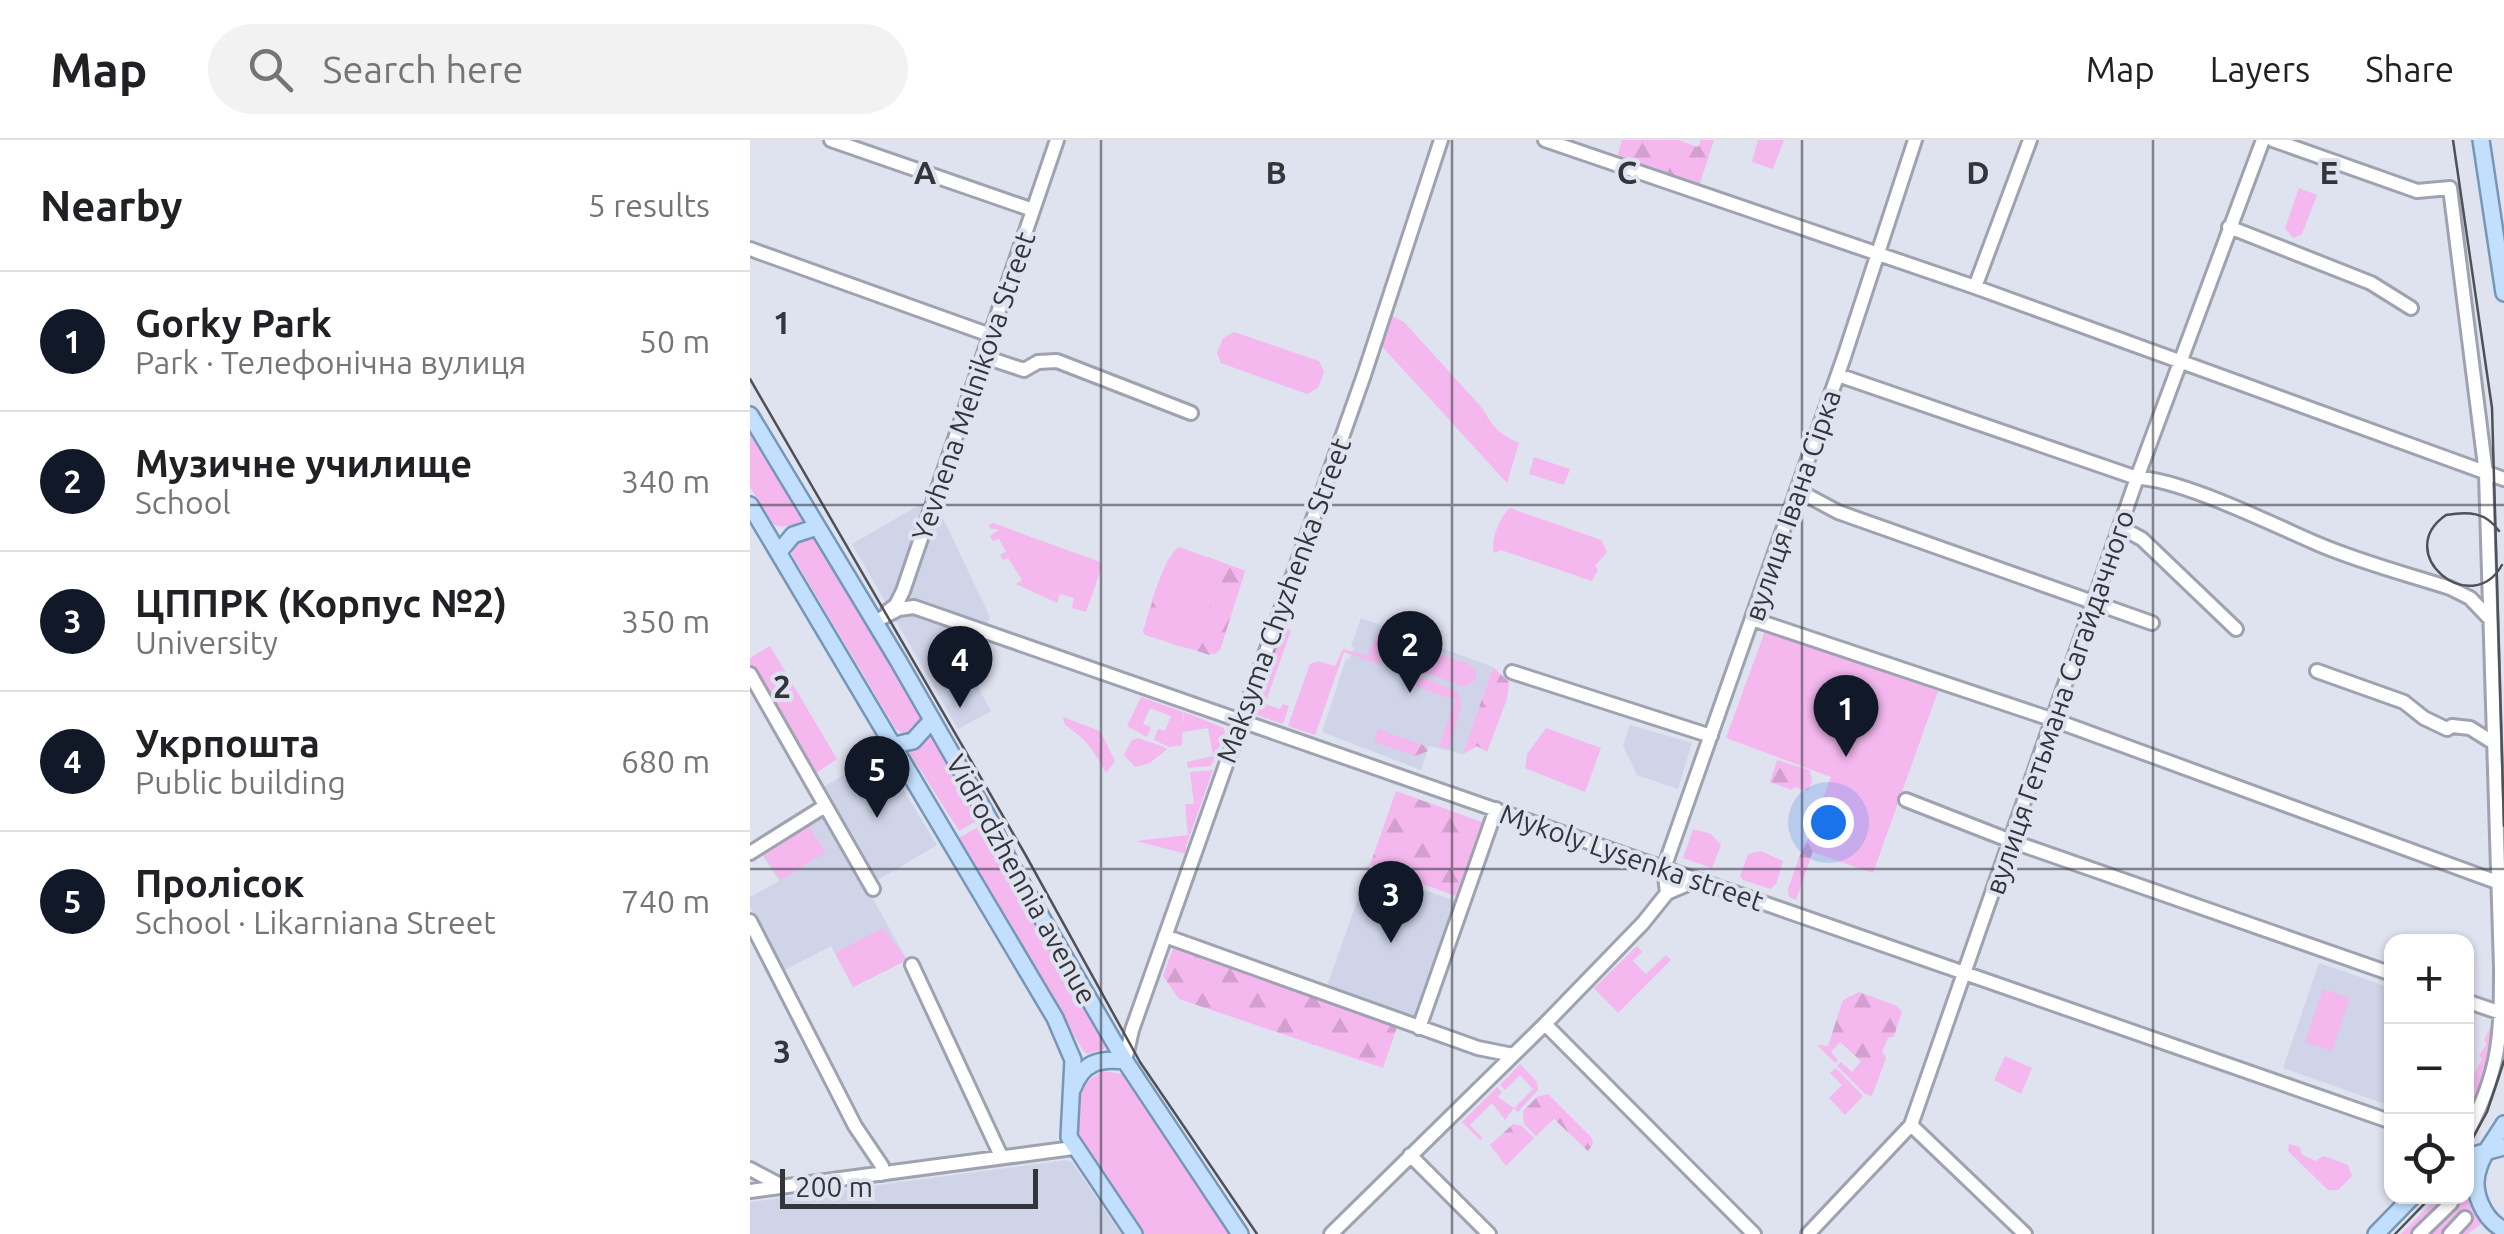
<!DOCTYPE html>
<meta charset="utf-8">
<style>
:root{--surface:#fff;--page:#f2f2f2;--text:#202124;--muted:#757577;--line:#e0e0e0;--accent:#111827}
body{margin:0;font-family:Ubuntu,sans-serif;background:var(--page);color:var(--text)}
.controls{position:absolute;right:30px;bottom:30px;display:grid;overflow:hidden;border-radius:20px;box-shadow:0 2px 8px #0004}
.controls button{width:90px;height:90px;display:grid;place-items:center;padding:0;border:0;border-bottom:2px solid var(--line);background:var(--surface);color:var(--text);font:50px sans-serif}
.scale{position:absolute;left:30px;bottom:25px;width:258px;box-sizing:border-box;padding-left:10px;border:5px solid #33353a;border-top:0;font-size:28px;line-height:35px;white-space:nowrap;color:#33353a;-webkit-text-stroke:8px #dfe2ef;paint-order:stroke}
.you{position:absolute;left:1078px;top:682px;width:35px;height:35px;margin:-25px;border:8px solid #fff;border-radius:50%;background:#1a73e8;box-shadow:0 0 0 15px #1a73e833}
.badge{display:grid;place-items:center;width:65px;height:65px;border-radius:50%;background:var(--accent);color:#fff;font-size:32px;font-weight:700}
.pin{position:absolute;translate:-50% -82px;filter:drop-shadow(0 2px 5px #0008)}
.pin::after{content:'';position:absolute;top:52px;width:35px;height:30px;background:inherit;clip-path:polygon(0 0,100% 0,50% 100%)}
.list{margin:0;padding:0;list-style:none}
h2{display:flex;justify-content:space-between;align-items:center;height:130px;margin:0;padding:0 40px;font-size:42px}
h2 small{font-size:32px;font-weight:400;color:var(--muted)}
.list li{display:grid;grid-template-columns:65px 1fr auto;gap:30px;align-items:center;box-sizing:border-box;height:140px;padding:0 40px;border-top:2px solid var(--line)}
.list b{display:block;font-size:38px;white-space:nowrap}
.list p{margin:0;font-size:32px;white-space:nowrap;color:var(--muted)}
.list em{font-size:32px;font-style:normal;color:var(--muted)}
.icon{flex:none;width:55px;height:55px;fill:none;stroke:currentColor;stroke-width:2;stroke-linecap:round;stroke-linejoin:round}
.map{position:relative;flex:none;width:1754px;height:1094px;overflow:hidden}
header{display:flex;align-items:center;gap:60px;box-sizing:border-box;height:140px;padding:0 50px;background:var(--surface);border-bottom:2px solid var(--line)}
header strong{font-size:48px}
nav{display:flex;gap:55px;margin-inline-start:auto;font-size:35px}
.search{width:700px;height:90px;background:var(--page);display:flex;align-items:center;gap:25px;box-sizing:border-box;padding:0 35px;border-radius:55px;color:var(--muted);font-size:38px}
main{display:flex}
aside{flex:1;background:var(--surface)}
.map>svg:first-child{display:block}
.built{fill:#cfd4e8}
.green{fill:#f4b8ef}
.forest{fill:url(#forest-firs)}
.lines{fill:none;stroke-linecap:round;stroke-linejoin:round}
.minor-casing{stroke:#9fa2af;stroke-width:18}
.major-casing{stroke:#7697b8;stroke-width:20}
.minor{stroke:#fff;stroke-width:12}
.major{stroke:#c2e0fd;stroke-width:15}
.tram{stroke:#4f5157;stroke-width:2.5}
.grid{fill:none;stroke:#33353a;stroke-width:2.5;stroke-opacity:0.55}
.labels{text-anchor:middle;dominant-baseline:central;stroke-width:8;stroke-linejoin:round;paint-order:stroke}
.street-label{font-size:28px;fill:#33353a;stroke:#dfe2ef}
.grid-label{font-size:32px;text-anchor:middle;font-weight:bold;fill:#33353a;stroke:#dfe2ef;stroke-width:8;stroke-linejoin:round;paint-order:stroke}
</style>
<header>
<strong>Map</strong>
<div class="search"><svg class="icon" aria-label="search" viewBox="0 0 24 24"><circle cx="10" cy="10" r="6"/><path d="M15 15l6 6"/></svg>Search here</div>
<nav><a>Map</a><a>Layers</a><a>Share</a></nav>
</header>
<main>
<aside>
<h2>Nearby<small>5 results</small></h2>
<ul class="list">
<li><span class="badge">1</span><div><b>Gorky Park</b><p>Park · Телефонічна вулиця</p></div><em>50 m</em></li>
<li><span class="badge">2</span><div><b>Музичне училище</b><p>School</p></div><em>340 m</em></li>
<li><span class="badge">3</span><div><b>ЦППРК (Корпус №2)</b><p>University</p></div><em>350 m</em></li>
<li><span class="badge">4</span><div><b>Укрпошта</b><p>Public building</p></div><em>680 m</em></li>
<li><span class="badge">5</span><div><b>Пролісок</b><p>School · Likarniana Street</p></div><em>740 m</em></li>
</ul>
</aside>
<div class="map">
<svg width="1754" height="1094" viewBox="0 0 1754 1094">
<defs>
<pattern id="forest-firs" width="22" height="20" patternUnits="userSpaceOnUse" patternTransform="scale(2.5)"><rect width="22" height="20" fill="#f4b8ef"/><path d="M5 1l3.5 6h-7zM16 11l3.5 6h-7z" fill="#d29fce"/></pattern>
</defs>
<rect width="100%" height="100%" fill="#dfe2ef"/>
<!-- built -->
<path class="built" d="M 183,357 L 240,477 L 220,532 L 241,571 L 208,589 L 102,404 Z
M 611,478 L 743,527 L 713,614 L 679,606 L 671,630 L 572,592 L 596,519 L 599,520 L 604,508 L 601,506 Z
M 880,585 L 942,603 L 928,649 L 887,635 L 873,605 Z
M 131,613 L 187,705 L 123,743 L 68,650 Z
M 74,671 L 157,820 L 103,847 L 81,806 L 33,831 L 0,767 L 0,757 L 29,741 L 9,710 Z
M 618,730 L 705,761 L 663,877 L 577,846 Z
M 1569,823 L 1641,848 L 1641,966 L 1533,928 Z
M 316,1020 L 322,1022 L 371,1094 L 0,1094 L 0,1062 Z"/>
<!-- green -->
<path class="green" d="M 1008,0 L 1034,0 L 1023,29 L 1002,22 Z
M 1549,48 L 1567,55 L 1552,94 L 1543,98 L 1535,88 Z
M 640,175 L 654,182 L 733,269 C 742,287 750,294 769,303 L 757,343 L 627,201 Z
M 484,192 L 569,221 L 574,232 L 568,248 L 557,254 L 471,223 L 467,213 L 473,198 Z
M 0,288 L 55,379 C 46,385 33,389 23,384 L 0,347 Z
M 784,317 L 820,329 L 814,345 L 779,334 Z
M 760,368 L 851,400 L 857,412 L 845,426 L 848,430 L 842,441 L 751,410 L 744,413 C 740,401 750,376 760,368 Z
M 243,383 L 350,422 L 351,429 L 336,472 L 322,468 L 324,458 L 310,454 L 307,463 L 266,444 L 272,440 L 258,418 L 253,420 L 250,415 L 256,412 L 249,399 L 243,401 L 240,396 L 249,390 L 240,388 L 239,385 Z
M 66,395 L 171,576 C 173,586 164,595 153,594 L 145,588 L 42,415 L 43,401 Z
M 429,407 L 495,431 L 470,510 L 465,514 L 428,506 L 393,493 C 398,473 414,415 429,407 Z
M 534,488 L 541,490 L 515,564 L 530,569 L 533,564 L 539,566 L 533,584 L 504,574 Z
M 1015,491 L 1188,551 L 1123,733 L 1054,709 L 1081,637 L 976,598 Z
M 628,493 L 637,505 L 634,521 L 628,524 L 594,512 L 565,595 L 538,586 L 560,524 L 568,521 L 585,526 L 593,509 L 617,516 Z
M 643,497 L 650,499 L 649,508 L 658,532 L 707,551 L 712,563 L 699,609 L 689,606 L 705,560 C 666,545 642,547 643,497 Z
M 660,503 L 718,524 L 725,530 L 726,539 L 715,547 L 662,528 L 654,507 Z
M 20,506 L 87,619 L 63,635 L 0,528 L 0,518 Z
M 391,557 L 433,572 L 432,605 L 419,607 L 404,600 L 408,589 L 415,591 L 421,576 L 400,568 L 393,584 L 401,587 L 397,597 L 377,586 Z
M 434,572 L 474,588 L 475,594 L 461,626 L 438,628 L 437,622 L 463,616 L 458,588 L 432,592 Z
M 313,577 L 350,591 L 365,621 L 356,633 C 342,608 338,601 315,585 Z
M 796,588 L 851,608 L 835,652 L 775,628 L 777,614 Z
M 182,594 L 232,678 L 209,691 L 158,610 L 172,604 Z
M 388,598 L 414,607 L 417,609 L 400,623 L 385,627 L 374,615 L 381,601 Z
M 463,630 L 436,706 L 437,714 L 386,701 L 438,695 L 435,664 L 444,664 L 440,632 Z
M 56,682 L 76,712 L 31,740 L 10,710 Z
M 234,684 L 356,901 L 354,909 L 337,914 L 332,909 L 210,700 L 210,697 Z
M 943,689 L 961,694 L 971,705 L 962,728 L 933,718 Z
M 1011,711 L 1033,721 L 1026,744 L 1020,749 L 993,740 L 990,736 L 998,714 Z
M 133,788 L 157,820 L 103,847 L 85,813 Z
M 887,806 L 892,812 L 883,821 L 896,834 L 916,815 L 921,820 L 868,873 L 844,848 Z
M 1573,849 L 1600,858 L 1582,911 L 1555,902 Z
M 1743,881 L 1737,926 L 1717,977 L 1717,955 L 1721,947 L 1719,944 L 1732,919 L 1729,915 L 1737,904 L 1734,901 Z
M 1255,916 L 1282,928 L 1271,954 L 1244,940 Z
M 770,924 L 787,942 L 788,950 L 768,972 L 764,968 L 755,980 L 742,963 L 720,985 L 733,998 L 730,1000 L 712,982 L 747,947 L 752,952 L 748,957 L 764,968 L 783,949 L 770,935 L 755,950 L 750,945 Z
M 1086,928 L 1113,956 L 1095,975 L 1079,958 L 1092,945 L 1080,933 Z
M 352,931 L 372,934 L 480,1094 L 391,1094 L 326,993 L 331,946 Z
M 1539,1004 L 1550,1007 L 1551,1014 L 1565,1021 L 1574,1016 L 1598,1025 L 1602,1036 L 1588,1050 L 1578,1050 L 1538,1011 Z
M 1717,1041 L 1731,1084 L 1718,1094 L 1651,1094 L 1688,1057 L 1716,1056 Z"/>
<!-- forest -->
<path class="forest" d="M 872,0 L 928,0 L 948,7 L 951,0 L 964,0 L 950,43 L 945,46 L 872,21 L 868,14 Z
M 458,417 L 495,431 L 470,510 L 459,515 L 430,505 C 442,488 462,471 467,451 L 455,442 Z
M 421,450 C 427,468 414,482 411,500 L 395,495 L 393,491 L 405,455 Z
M 743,527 L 759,542 L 757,559 L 737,612 L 727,606 L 713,614 Z
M 628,589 L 673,605 L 678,611 L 665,616 L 624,602 Z
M 1027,620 L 1060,630 L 1062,642 L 1058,651 L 1044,647 L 1042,650 L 1020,642 Z
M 646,651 L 732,682 L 706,756 L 620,725 Z
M 1055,701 L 1065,705 L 1046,760 L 1039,757 L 1038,749 Z
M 424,806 L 647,887 L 633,928 L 429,859 L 413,836 Z
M 1109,852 L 1147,866 L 1152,872 L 1144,896 L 1138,898 L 1132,912 L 1136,918 L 1122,956 L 1115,954 L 1087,926 L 1091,922 L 1102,932 L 1111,921 L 1090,902 L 1081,912 L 1088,920 L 1085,923 L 1067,905 L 1078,906 L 1093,860 Z
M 798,954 L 841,997 L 843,1004 L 838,1011 L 804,979 L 786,996 L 774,984 L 773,971 L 787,957 Z
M 763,984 L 772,986 L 784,998 L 756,1026 L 740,1005 Z"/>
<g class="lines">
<!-- minor casing -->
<g class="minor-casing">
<path id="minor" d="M 81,0 L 283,70
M 795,0 L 1225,147 L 1754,339
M 1523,0 L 1667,51 L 1700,48 L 1736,334 L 1751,828 C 1751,897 1750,932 1716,995
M 1479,87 L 1621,143 L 1661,168
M 0,109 L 240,195
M 1225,147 L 1280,0
M 235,217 L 274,230 L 288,222 L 307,221 L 441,273
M 1088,235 L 1387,338 C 1429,338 1526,386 1568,404 C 1610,422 1656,434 1700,448 L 1720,458 L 1740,479
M 1047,350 L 1088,372 L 1402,483
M 1370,387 L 1392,399 L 1486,489
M 138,471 L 146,465 L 153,451 L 307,0
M 1002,479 L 1304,580 L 1747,742
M 124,482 L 149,469 L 164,467 L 1642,982
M 1567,531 L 1654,562 L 1674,578 L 1697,589 L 1702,586 L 1720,588 L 1744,603
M 762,532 L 961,596
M 0,534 L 123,749
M 1156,660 L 1261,701 L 1642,834
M 0,713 L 75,666
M 917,753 L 914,728 L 1094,217 L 1165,0
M 0,781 L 105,986 L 132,1026 L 132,1034
M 415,796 L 728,908 L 763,915
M 162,825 L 251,1016
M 1716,861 L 1751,873
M 795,884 L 1004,1094
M 669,888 L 746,669
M 375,921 L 382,890 L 614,235 L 691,0
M 1161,985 L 1275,1094
M 660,1015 L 739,1094
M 0,1029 L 32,1046
M 0,1051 L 323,1008
M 581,1094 L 795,884 L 893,783 L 917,753 L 947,740
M 1058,1094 L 1161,985 L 1387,338 L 1513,0
M 1669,1094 L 1701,1063
M 1700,1094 L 1715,1078"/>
</g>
<!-- major casing -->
<g class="major-casing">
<path id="major" d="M 1731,0 L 1754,153
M 0,275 L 149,522 L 239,679 L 260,723 L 375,921 L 490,1094
M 0,365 L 305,878 L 323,920 L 319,997 L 384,1094
M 29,412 L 43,395 L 67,387
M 144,605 L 163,601 L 182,580
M 323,948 C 333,922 350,918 375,921
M 1754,984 C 1746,998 1734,1011 1729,1027 C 1720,1050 1733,1079 1754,1090
M 1716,1017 L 1754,1007
M 1626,1094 L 1663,1056"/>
</g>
<!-- minor -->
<use href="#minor" class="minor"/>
<!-- major -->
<use href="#major" class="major"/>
<!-- tram -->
<path class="tram" d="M 1703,0 L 1742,268 L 1754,686
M 0,239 L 275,714 L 390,922 L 507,1094
M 1749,391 C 1736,372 1718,371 1696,375 C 1641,413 1721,480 1752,425
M 1716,1010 L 1737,972 L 1754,921
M 1645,1094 L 1682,1056"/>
</g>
<!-- grid -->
<path class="grid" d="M 351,0 L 351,1094M 702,0 L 702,1094M 1052,0 L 1052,1094M 1403,0 L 1403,1094M 0,365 L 1754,365M 0,729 L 1754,729"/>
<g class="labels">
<!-- street labels -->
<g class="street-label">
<text transform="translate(223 246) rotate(-71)">Yevhena Melnikova Street</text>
<text transform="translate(1042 365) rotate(-71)">вулиця Івана Сірка</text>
<text transform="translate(533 460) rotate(-70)">Maksyma Chyzhenka Street</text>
<text transform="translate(1309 562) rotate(-71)">вулиця Гетьмана Сагайдачного</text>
<text transform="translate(882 717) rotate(19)">Mykoly Lysenka street</text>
<text transform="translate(272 739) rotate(61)">Vidrodzhennia avenue</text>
</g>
</g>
<g class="grid-label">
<text x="175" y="44">A</text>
<text x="526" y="44">B</text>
<text x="877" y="44">C</text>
<text x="1228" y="44">D</text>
<text x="1579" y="44">E</text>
<text x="32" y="194">1</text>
<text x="32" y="558">2</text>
<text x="32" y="923">3</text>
</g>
</svg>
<div class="controls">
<button>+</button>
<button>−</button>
<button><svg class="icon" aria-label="locate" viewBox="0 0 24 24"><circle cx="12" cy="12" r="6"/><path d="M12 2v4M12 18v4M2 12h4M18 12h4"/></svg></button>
</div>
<div class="scale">200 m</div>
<div class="you"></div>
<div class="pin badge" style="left:1096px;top:617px">1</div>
<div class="pin badge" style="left:660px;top:553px">2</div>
<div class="pin badge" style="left:641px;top:803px">3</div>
<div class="pin badge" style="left:210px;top:568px">4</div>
<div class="pin badge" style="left:127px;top:678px">5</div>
</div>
</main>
